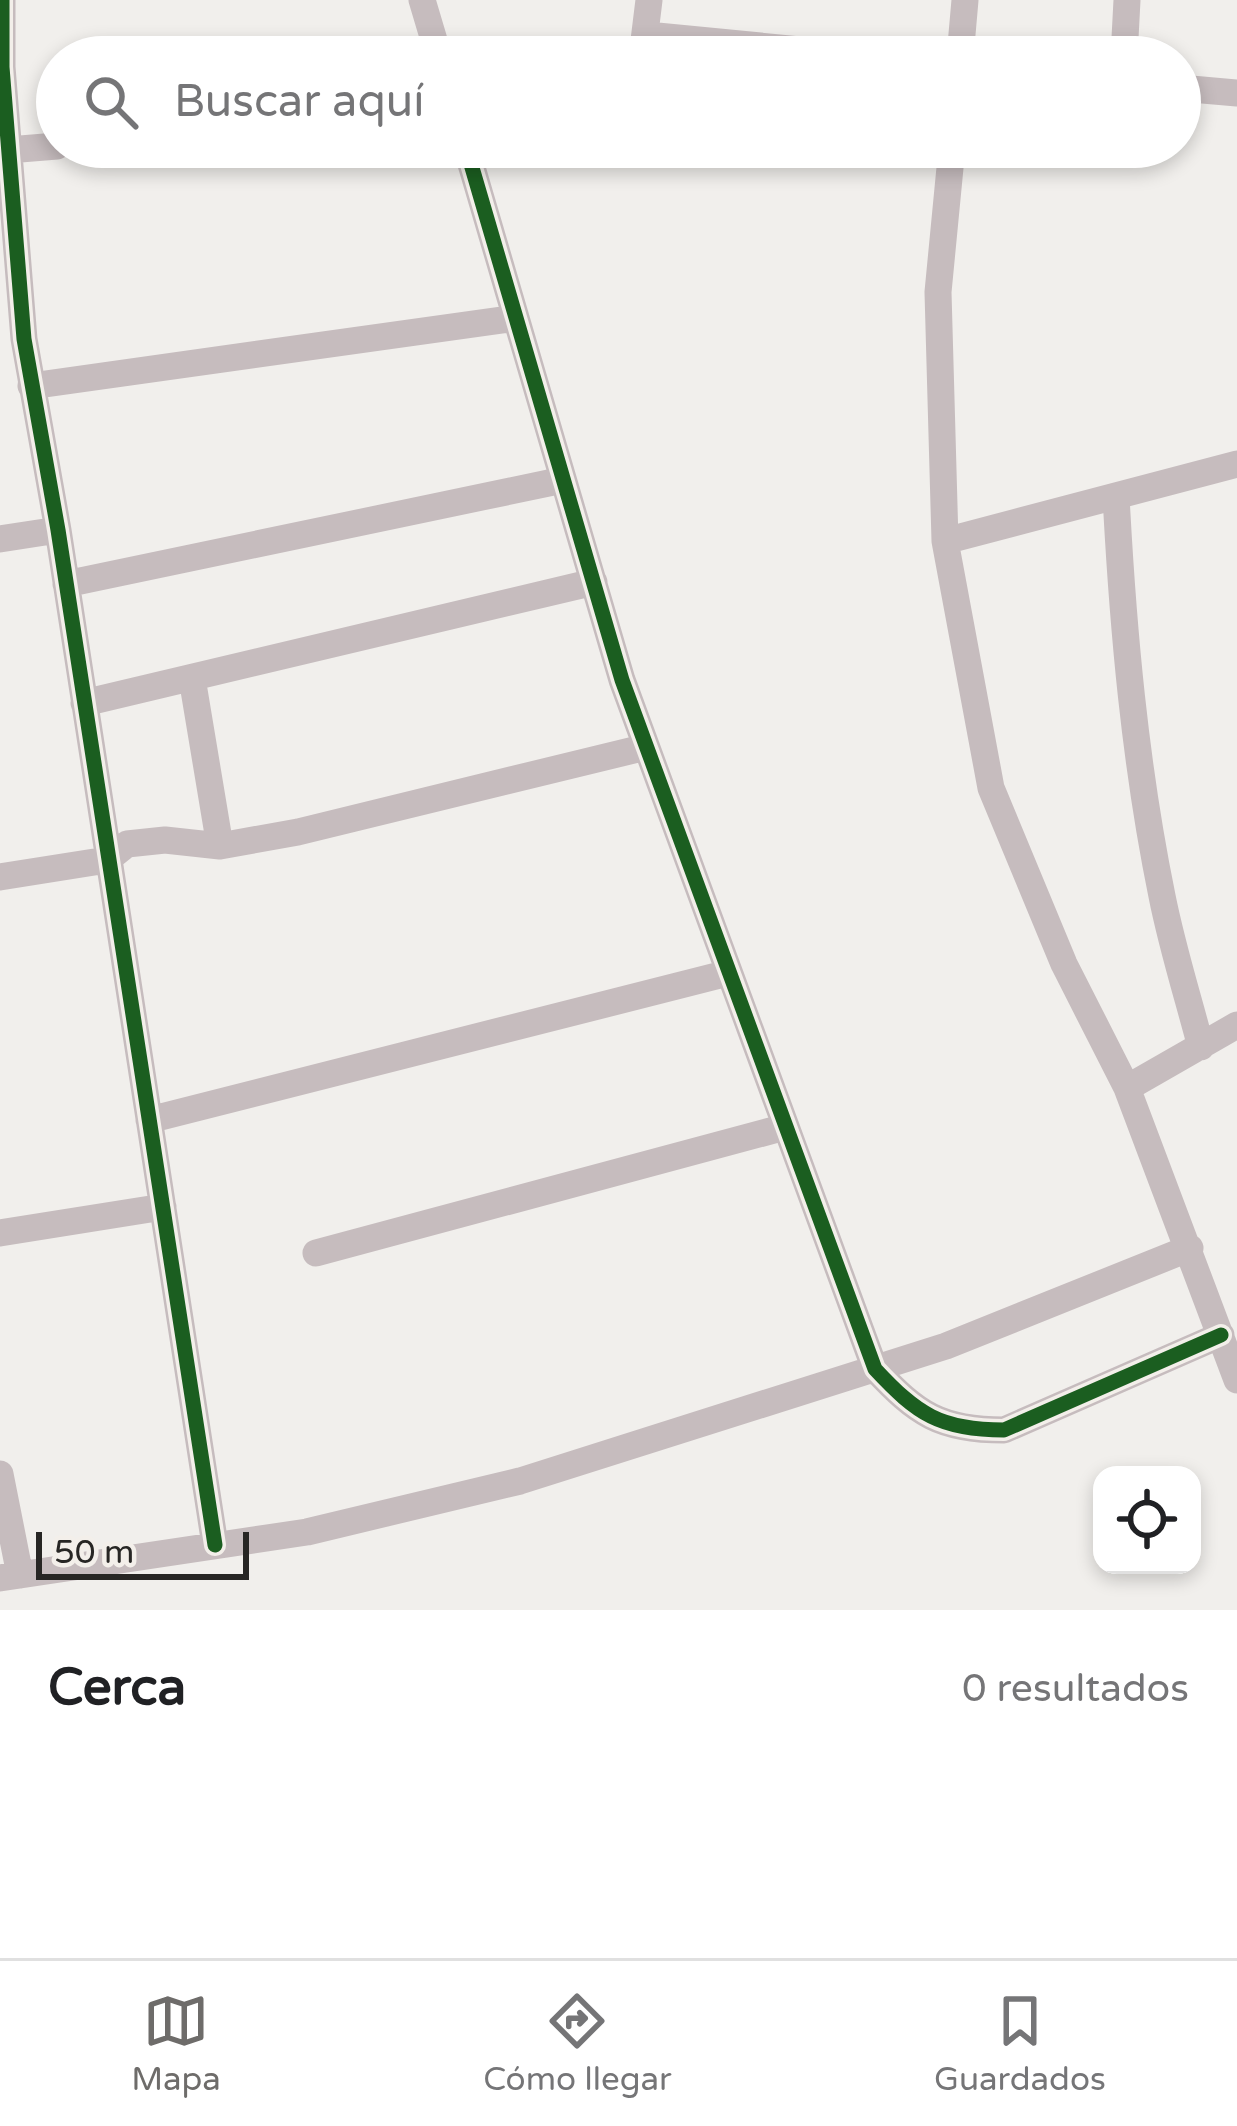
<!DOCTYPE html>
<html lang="es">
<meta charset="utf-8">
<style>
:root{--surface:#fff;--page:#f2f2f2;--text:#202124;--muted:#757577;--line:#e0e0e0;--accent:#6e6c6a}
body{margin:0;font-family:"Varela Round",sans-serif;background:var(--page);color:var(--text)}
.controls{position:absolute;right:36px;bottom:36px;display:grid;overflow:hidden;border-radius:24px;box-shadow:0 6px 18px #0003}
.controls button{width:108px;height:108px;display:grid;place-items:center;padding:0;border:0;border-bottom:3px solid var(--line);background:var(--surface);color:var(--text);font:60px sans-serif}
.scale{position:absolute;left:36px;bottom:30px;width:213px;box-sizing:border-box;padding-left:12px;border:6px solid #272624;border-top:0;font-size:33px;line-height:42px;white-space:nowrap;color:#272624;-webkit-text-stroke:9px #f3efea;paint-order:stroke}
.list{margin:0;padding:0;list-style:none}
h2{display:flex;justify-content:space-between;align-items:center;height:156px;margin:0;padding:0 48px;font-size:51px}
h2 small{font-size:39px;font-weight:400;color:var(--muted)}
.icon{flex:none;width:66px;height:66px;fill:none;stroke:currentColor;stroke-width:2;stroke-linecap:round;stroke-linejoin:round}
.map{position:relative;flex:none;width:1237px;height:1610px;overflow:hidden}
.search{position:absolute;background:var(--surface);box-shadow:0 6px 18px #0003;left:36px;right:36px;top:36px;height:132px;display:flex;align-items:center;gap:30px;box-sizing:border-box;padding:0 42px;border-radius:66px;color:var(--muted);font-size:45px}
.sheet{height:348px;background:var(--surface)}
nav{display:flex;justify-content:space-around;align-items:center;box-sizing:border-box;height:168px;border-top:3px solid var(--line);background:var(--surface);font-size:33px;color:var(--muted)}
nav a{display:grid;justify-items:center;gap:6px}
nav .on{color:var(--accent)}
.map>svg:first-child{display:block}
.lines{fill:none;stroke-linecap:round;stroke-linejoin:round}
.street{stroke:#c6bcbe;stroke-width:27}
.cycleway-casing{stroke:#f3efea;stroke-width:22}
.cycleway{stroke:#1b5e20;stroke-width:15}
</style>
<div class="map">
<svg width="1237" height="1610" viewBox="0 0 1237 1610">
<rect width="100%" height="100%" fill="#f1efec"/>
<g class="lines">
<!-- street -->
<path class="street" d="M 2,0 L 2,67 L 24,339 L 58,530 L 215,1545
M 422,0 L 439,57
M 647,35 L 873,57
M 642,57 L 649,0
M 960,57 L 965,0
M 1124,57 L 1127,0
M 1180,88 L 1237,93
M 466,147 L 622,680 L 875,1369 C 917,1414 940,1430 1004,1430 L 1221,1335
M 952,147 L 938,292 L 945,541 L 991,788 L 1064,964 L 1127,1088 L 1237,1380
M 8,150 L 57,146
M 31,386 L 516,318
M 1116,496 C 1123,630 1135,764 1162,896 C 1172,947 1188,997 1201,1047
M 0,539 L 58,530
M 945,541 L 1237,464
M 66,584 L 563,480
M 192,678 L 220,846
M 84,703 L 594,582
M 0,877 L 107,860 L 127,844 L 165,840 L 220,846 L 298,832 L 646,747
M 1127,1088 L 1237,1025
M 149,1120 L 728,973
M 0,1233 L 163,1207
M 316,1253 L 785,1127
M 0,1474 L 20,1575
M 0,1578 L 307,1532 L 520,1481 L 946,1346 L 1190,1248"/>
<!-- cycleway casing -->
<g class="cycleway-casing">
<path id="cycleway" d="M 2,0 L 2,67 L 24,339 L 58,530 L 215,1545
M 466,147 L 622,680 L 875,1369 C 917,1414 940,1430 1004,1430 L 1221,1335"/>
</g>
<!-- cycleway -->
<use href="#cycleway" class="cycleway"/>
</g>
</svg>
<div class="controls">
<button><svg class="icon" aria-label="locate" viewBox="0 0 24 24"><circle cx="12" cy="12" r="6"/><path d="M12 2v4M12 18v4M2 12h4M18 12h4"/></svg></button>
</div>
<div class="scale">50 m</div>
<div class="search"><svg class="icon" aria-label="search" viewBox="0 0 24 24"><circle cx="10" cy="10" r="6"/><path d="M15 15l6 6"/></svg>Buscar aquí</div>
</div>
<section class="sheet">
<h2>Cerca<small>0 resultados</small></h2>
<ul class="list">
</ul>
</section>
<nav>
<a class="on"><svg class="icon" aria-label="map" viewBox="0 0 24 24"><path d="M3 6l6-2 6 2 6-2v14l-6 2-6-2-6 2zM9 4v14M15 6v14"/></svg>Mapa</a>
<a><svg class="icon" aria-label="directions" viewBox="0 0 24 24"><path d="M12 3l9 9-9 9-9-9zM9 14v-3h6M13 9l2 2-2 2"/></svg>Cómo llegar</a>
<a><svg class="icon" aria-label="saved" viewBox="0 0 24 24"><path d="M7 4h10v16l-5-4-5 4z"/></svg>Guardados</a>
</nav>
